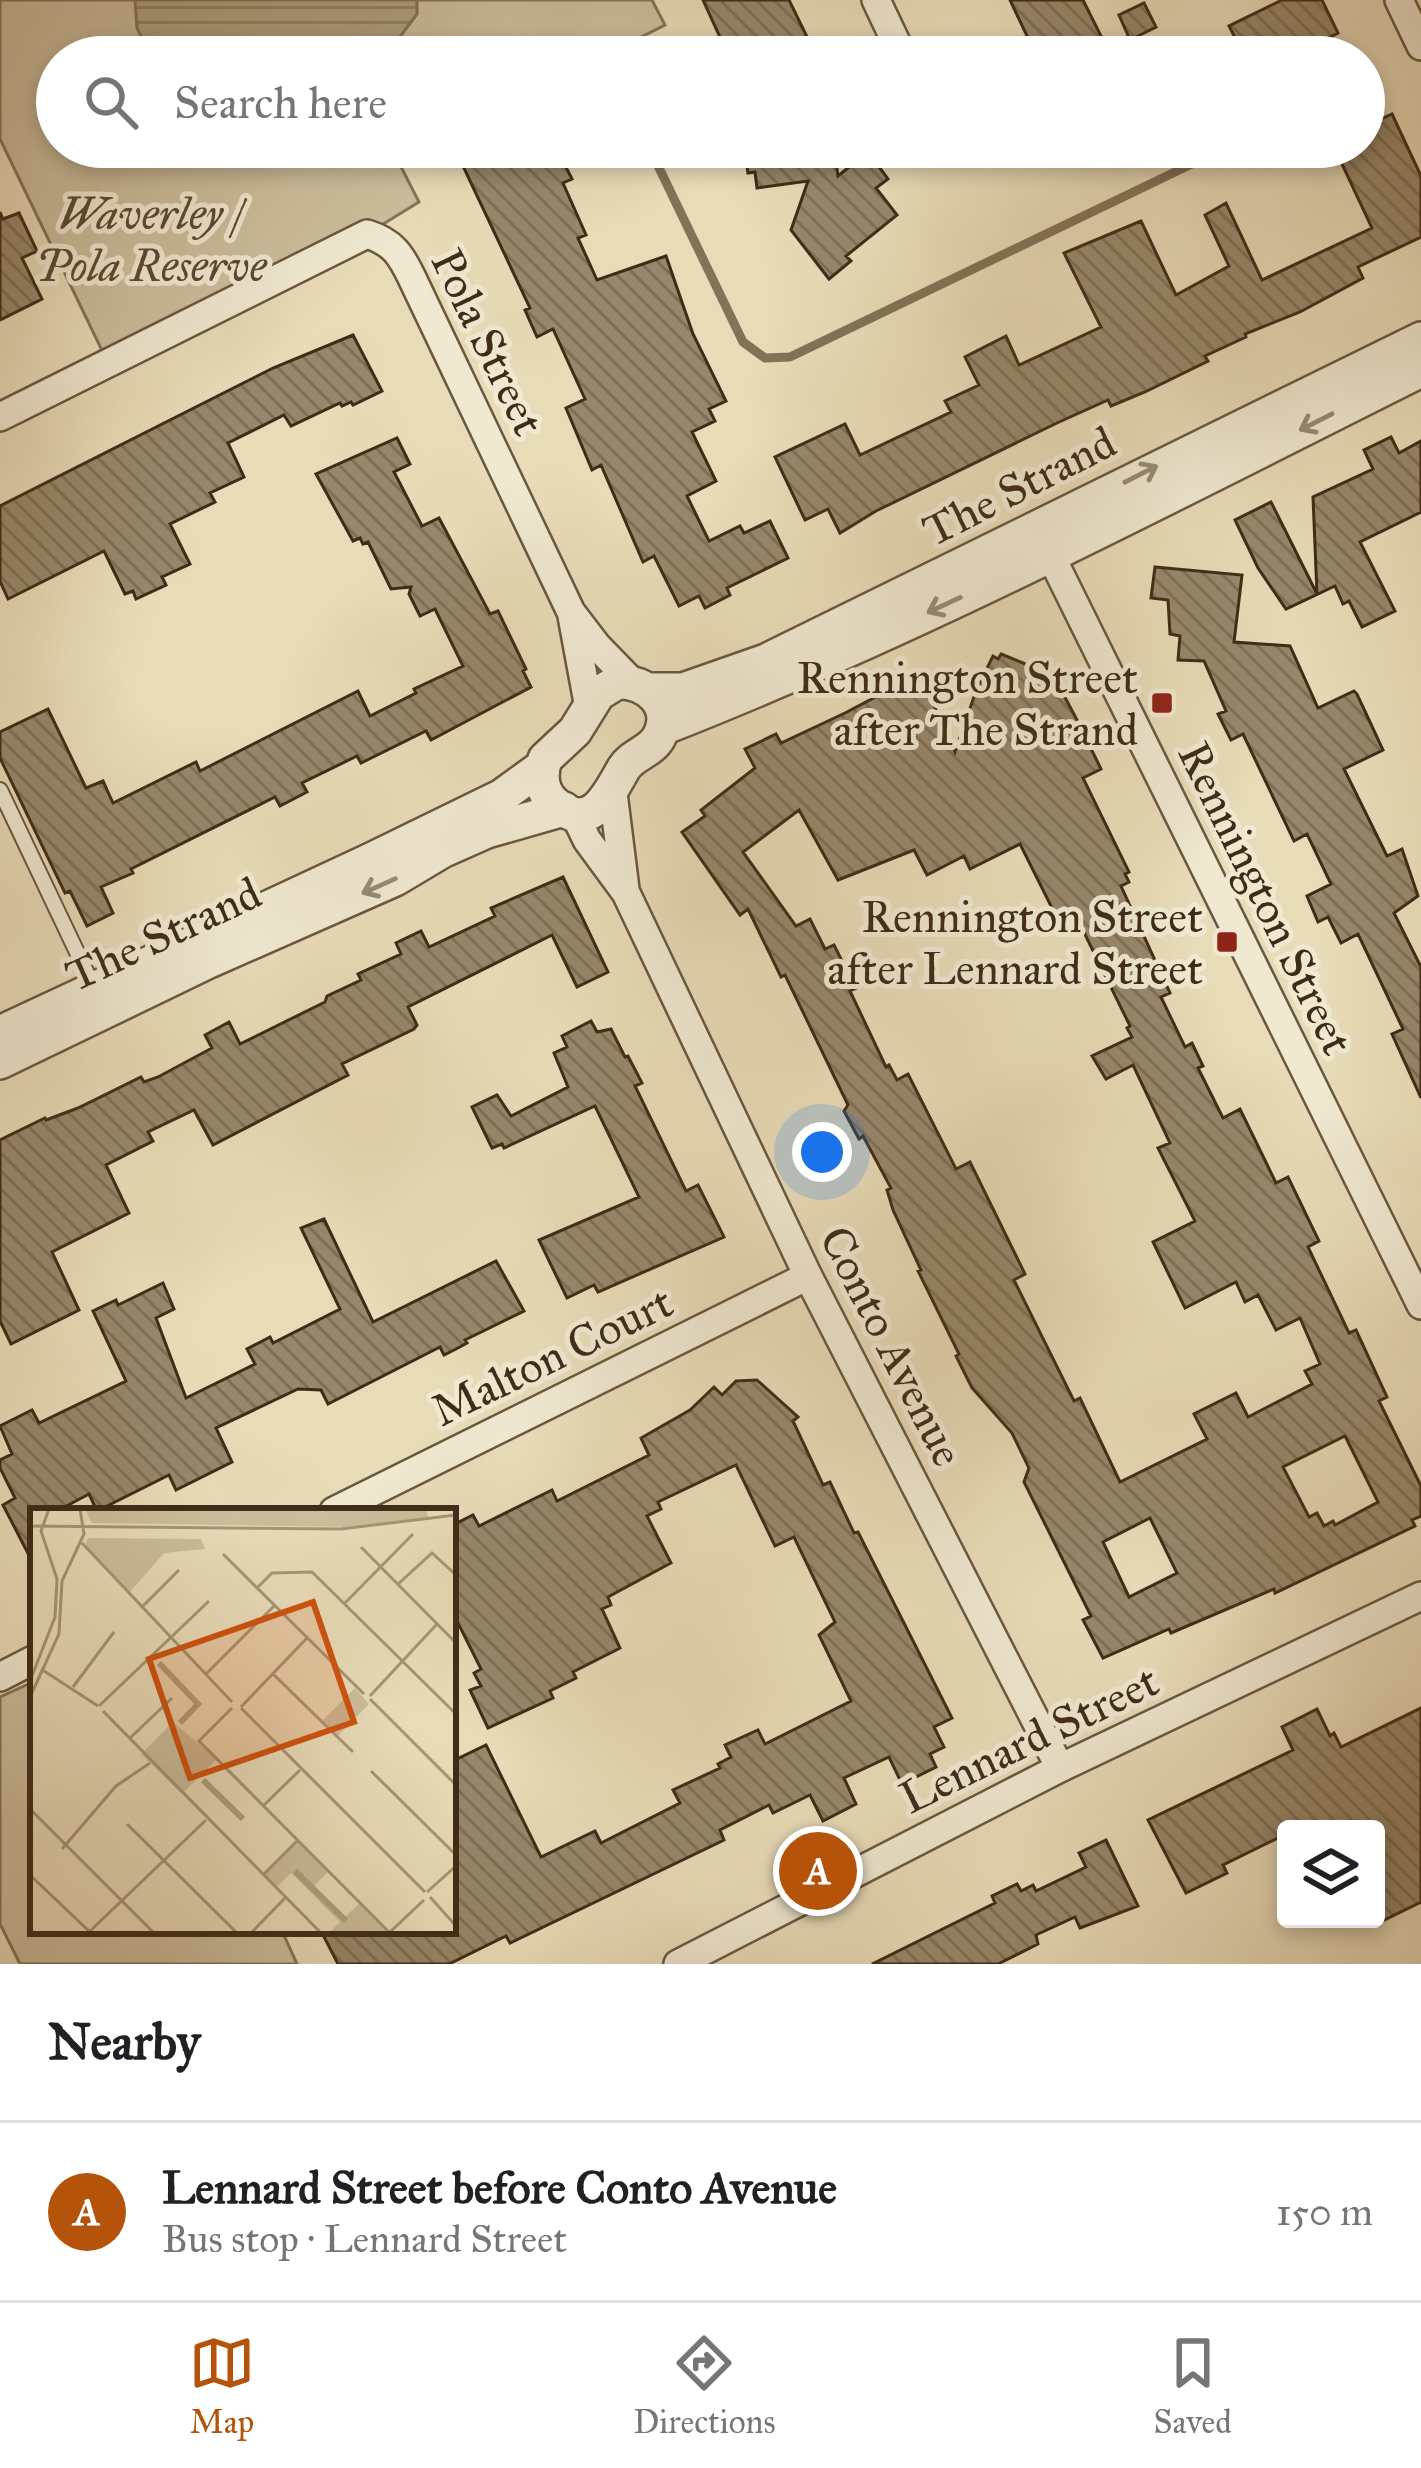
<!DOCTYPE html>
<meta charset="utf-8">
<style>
:root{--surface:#fff;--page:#f2f2f2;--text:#202124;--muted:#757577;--line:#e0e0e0;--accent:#b45309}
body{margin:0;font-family:"IM FELL Great Primer",serif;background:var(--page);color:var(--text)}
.controls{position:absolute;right:36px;bottom:36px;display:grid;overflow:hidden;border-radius:12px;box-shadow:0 6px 18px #0003}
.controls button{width:108px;height:108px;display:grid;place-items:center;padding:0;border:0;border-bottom:3px solid var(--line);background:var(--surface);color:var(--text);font:60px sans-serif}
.you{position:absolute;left:822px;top:1152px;width:42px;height:42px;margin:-30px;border:9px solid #fff;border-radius:50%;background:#1a73e8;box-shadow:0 0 0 18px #1a73e833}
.badge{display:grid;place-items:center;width:78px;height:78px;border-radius:50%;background:var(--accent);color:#fff;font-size:39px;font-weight:700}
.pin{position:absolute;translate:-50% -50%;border:6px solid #fff;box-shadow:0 3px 12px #0006}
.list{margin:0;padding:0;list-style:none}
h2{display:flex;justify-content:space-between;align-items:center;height:156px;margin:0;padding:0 48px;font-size:51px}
h2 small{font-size:39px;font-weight:400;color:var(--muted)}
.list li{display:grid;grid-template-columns:78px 1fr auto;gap:36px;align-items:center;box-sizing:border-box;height:180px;padding:0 48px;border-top:3px solid var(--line)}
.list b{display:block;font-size:45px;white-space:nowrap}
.list p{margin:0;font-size:39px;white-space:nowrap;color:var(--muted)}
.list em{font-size:39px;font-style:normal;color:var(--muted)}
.icon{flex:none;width:66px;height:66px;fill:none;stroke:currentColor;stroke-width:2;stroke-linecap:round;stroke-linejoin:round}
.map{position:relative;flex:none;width:1421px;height:1964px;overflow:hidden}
.search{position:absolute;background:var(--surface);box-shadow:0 6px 18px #0003;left:36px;right:36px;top:36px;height:132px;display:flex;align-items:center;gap:30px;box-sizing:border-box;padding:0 42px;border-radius:66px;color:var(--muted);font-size:45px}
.sheet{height:336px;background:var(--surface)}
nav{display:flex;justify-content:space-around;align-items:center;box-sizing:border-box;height:168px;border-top:3px solid var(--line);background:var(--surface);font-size:33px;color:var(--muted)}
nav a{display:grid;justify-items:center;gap:6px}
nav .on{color:var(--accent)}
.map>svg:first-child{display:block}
.green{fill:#cbbd9d;stroke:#85745a;stroke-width:3}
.water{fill:url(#water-rules);stroke:#827257;stroke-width:3}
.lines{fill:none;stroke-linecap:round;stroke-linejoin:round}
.stream{stroke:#827257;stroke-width:9}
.building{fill:url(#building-back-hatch);stroke:#3f2c17;stroke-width:3;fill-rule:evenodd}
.service-casing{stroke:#69583f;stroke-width:18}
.minor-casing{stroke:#69583f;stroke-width:32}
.tertiary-casing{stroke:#69583f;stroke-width:38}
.service{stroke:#f0e8d1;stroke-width:14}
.minor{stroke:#f0e8d1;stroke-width:27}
.tertiary{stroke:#f0e8d1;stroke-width:33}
.oneway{stroke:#988a74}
.poi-dot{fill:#8f2418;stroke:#f0e8d1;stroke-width:4.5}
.labels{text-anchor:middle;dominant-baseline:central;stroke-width:10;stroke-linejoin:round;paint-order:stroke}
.park-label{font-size:45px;font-style:italic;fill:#5b4932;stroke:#f0e8d1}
.street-label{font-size:45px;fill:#3f2c17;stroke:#f0e8d1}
.poi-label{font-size:45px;fill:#3f2c17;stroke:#f0e8d1;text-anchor:end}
.inset-river{fill:none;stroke:#afa081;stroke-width:6}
.inset-road{fill:none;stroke:#a49578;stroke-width:3}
.view{fill:#cf520e;fill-opacity:0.15;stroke:#cf520e;stroke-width:6}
.inset-edge{fill:none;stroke:#3f2c17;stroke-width:6}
</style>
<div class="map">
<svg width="1421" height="1964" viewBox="0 0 1421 1964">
<defs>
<pattern id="water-rules" width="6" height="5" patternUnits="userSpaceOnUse" patternTransform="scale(3)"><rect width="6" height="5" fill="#afa081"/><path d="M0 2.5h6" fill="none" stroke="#908369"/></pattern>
<pattern id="building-back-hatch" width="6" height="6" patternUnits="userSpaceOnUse" patternTransform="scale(3)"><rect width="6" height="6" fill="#97876b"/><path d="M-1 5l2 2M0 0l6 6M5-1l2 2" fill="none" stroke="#7d6f57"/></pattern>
</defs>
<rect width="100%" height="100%" fill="#e8dbb8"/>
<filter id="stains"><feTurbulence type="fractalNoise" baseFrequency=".00167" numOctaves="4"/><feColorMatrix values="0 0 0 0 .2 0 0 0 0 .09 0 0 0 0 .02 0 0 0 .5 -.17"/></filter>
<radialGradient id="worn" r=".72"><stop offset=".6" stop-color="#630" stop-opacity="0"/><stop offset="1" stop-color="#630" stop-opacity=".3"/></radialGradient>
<!-- green -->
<path class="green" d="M 0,0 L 652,0 L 665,25 L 601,57 L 57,57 L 57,147 L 420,147 L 397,159 L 419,202 L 367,234 L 108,363 L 0,139 Z
M 33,1682 L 33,1931 L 282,1931 L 297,1964 L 20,1964 L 0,1924 L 0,1697 Z"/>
<!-- water -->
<path class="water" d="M 135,0 L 417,0 L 417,14 L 385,57 L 151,57 L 137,28 Z"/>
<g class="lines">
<!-- stream -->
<path class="stream" d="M 649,147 L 743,342 L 765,358 L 790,357 L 1227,147"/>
</g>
<!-- building -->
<path class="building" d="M 703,0 L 789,0 L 811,45 L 787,57 L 729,57 Z
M 1010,0 L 1083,0 L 1104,42 L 1081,53 L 1078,46 L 1054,57 L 1037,57 Z
M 1282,0 L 1322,0 L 1338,33 L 1290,57 L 1245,57 L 1229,26 Z
M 1144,3 L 1156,27 L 1130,40 L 1119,15 Z
M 1392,114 L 1421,176 L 1421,237 L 1358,267 L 1363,278 L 1300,312 L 1245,334 L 1246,337 L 1205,356 L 1208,361 L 1145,392 L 1111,406 L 1108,400 L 1057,423 L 876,511 L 840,533 L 828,509 L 805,520 L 775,457 L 845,424 L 860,455 L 951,412 L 945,401 L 979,385 L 965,357 L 1006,336 L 1019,365 L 1101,327 L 1064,253 L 1141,221 L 1176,295 L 1229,266 L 1205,215 L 1226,203 L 1262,280 L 1372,228 L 1334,147 L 1364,147 L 1364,127 Z
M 454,147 L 556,147 L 572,179 L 563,183 L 586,235 L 578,238 L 597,280 L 666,256 L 693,334 L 726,401 L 709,409 L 715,421 L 692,432 L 716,481 L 687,496 L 709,541 L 740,526 L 744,533 L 770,521 L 788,558 L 727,588 L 730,595 L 705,608 L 699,596 L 679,606 L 654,556 L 643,562 L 601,465 L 592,470 L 566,408 L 585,399 L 553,329 L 537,337 L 525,310 L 530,308 Z
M 744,147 L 834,147 L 838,176 L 868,152 L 888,179 L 876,188 L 897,215 L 846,256 L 851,261 L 829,279 L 791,230 L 808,181 L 757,188 L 755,172 L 748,173 Z
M 0,212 L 3,219 L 19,213 L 37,251 L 22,258 L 42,299 L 0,320 Z
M 353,335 L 382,391 L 353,405 L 351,402 L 342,406 L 340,403 L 291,426 L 284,415 L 228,443 L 244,477 L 210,493 L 215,502 L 170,524 L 190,564 L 162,577 L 166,585 L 136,599 L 133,591 L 125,594 L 104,551 L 8,599 L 0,581 L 0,506 L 273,368 Z
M 1391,437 L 1399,453 L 1421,441 L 1421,512 L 1360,542 L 1395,611 L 1362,627 L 1349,601 L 1343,604 L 1335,586 L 1286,609 L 1258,568 L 1235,520 L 1271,502 L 1317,594 L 1313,497 L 1373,469 L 1364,450 Z
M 397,438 L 410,464 L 394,472 L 422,526 L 439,518 L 490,614 L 498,611 L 526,669 L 523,671 L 531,687 L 431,740 L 426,731 L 361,763 L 357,756 L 302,783 L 307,792 L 280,806 L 275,797 L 131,869 L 133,873 L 101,887 L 113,913 L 87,926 L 70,891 L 65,893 L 0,758 L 0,732 L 48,709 L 86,788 L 103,781 L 113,803 L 196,762 L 200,771 L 358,691 L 370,716 L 416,693 L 414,689 L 463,666 L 435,609 L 420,616 L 409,594 L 411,587 L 391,589 L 368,542 L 363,544 L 360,538 L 353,541 L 316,474 Z
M 1155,567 L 1242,575 L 1234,642 L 1290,646 L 1318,708 L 1354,691 L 1357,694 L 1383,750 L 1344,769 L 1387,856 L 1402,849 L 1418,896 L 1394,913 L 1421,967 L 1421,1098 L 1392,1034 L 1403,1029 L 1358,934 L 1341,943 L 1328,917 L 1318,922 L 1307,896 L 1331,884 L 1307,834 L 1294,841 L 1243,734 L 1231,740 L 1218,714 L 1226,711 L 1204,661 L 1178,660 L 1180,636 L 1170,634 L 1168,600 L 1151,598 Z
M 1001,654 L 1053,675 L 1077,720 L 1101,769 L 1083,778 L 1129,872 L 1125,874 L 1129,882 L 1121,886 L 1170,993 L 1161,997 L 1185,1047 L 1192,1043 L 1203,1066 L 1198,1068 L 1223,1118 L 1240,1109 L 1276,1183 L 1288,1177 L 1319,1241 L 1308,1247 L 1349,1333 L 1356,1330 L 1387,1397 L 1379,1401 L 1421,1486 L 1421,1516 L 1412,1520 L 1415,1526 L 1275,1593 L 1274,1589 L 1171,1633 L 1169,1629 L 1103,1658 L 1083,1620 L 1091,1616 L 1024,1482 L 1029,1468 L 1012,1433 L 972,1388 L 956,1356 L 959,1354 L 918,1271 L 921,1270 L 893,1210 L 887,1190 L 891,1188 L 863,1136 L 859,1139 L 844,1111 L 848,1105 L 785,975 L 781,977 L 748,909 L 740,915 L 682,832 L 705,816 L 701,810 L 755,768 L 745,749 L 776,734 L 781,743 L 845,713 L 881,694 L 876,684 L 902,671 L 907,681 L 920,675 L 955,752 L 977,688 L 993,656 L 998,659 ZM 799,810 L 838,880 L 914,850 L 927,875 L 964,856 L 970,869 L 1020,844 L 1057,918 L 1073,910 L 1130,1026 L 1127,1028 L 1132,1037 L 1092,1056 L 1106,1079 L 1133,1065 L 1170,1143 L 1158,1148 L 1195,1221 L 1153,1242 L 1185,1308 L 1236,1282 L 1245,1302 L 1258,1295 L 1276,1330 L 1300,1318 L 1320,1364 L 1305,1371 L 1312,1384 L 1248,1417 L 1236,1393 L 1194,1414 L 1207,1439 L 1120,1482 L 1080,1398 L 1074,1401 L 1014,1280 L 1025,1274 L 970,1162 L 956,1169 L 908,1074 L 897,1080 L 889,1065 L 886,1067 L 850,991 L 861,986 L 850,962 L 844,965 L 834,945 L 825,949 L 810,919 L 796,926 L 743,852 ZM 1345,1436 L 1378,1502 L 1335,1525 L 1333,1521 L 1324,1526 L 1317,1513 L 1309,1517 L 1283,1467 ZM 1150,1518 L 1177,1573 L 1129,1597 L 1103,1542 Z
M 563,877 L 608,972 L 577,987 L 552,935 L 408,1007 L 417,1025 L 414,1029 L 342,1064 L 348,1075 L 213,1145 L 194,1110 L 148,1132 L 153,1141 L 106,1165 L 129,1213 L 52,1252 L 79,1310 L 11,1344 L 0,1321 L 0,1140 L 45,1118 L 46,1120 L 78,1108 L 141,1077 L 144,1082 L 158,1077 L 212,1048 L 205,1035 L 229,1022 L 240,1044 L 325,1002 L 327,996 L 361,980 L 358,974 L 401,954 L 396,943 L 421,931 L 429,947 L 495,916 L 491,908 Z
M 591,1021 L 597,1032 L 611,1029 L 625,1057 L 628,1056 L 642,1083 L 635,1086 L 686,1191 L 698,1185 L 724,1237 L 598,1292 L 594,1285 L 567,1298 L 539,1240 L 639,1197 L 595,1106 L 504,1148 L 502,1144 L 492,1148 L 472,1107 L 497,1095 L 511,1116 L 568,1087 L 554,1053 L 567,1047 L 562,1036 Z
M 324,1219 L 373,1322 L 496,1261 L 524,1311 L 465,1340 L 467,1343 L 456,1349 L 444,1355 L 440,1347 L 328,1404 L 321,1390 L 298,1389 L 216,1428 L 232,1462 L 176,1490 L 169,1475 L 97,1511 L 89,1494 L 57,1511 L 33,1511 L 33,1563 L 3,1505 L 15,1498 L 0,1468 L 0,1460 L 12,1454 L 0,1426 L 32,1410 L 39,1423 L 126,1381 L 93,1311 L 116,1300 L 118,1305 L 163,1283 L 174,1309 L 156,1318 L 186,1398 L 255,1364 L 247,1349 L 270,1337 L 273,1343 L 340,1309 L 301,1228 Z
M 757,1380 L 798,1417 L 793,1421 L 823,1485 L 830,1482 L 854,1533 L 858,1532 L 952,1718 L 934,1727 L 944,1747 L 930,1754 L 936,1767 L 902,1784 L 889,1757 L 844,1778 L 856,1804 L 823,1821 L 810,1795 L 773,1813 L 769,1805 L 720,1830 L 724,1840 L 510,1943 L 506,1936 L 449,1964 L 338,1964 L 321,1931 L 453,1931 L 453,1761 L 486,1745 L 541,1857 L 595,1831 L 601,1843 L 680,1803 L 673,1790 L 720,1768 L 718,1764 L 731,1757 L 725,1745 L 758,1730 L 765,1744 L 851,1701 L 819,1635 L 835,1622 L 794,1537 L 775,1546 L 736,1465 L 658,1502 L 661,1509 L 647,1516 L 671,1563 L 608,1597 L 611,1605 L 602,1609 L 620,1648 L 573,1672 L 576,1678 L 550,1691 L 553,1698 L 488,1728 L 470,1690 L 481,1686 L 474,1673 L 481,1669 L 453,1613 L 453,1525 L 473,1515 L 479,1526 L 552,1490 L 557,1501 L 649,1455 L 641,1438 L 690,1410 L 714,1387 L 722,1395 L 736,1381 Z
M 1421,1708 L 1421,1902 L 1376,1924 L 1376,1829 L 1286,1829 L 1286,1834 L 1223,1865 L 1227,1873 L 1186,1893 L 1148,1820 L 1293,1750 L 1282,1727 L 1317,1709 L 1330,1736 L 1334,1733 L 1341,1747 Z
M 1106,1840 L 1138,1906 L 1080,1928 L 1075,1917 L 1036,1935 L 1038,1944 L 998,1964 L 872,1964 L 995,1903 L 992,1896 L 1017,1884 L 1021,1891 L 1033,1885 L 1036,1891 L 1086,1867 L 1079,1853 Z"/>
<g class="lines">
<!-- service casing -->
<g class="service-casing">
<path id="service" d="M 0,790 L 93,986"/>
</g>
<!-- minor casing -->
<g class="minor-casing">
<path id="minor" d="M 876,0 L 903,57
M 1399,0 L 1421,46
M 0,417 L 367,234 C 393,242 401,255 412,278 L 571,612 L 597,646 L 632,682
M 1043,540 L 1421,1305
M 572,616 L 589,708
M 613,793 L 625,889
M 574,813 L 587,840 L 626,893 L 808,1276 L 1060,1768
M 334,1511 L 808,1276
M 0,1677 L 33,1660
M 678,1964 L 1060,1768 L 1421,1596"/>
</g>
<!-- tertiary casing -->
<g class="tertiary-casing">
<path id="tertiary" d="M 617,682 C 646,680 676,706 659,737 C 651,752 633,754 624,768 C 609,793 592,836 554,803 C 541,792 540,775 545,759 L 575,731 L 598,694 Z
M 650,690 L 683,690 L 766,661 L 1421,339
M 663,728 C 923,626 1171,495 1421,370
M 0,1033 L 371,860 L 502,796 L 542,767
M 0,1062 L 209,961 L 395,879 L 442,851 L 487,831 L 564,809"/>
</g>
<!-- service -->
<use href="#service" class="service"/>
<!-- minor -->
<use href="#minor" class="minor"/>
<!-- tertiary -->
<use href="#tertiary" class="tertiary"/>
</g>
<!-- one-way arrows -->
<defs><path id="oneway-shaft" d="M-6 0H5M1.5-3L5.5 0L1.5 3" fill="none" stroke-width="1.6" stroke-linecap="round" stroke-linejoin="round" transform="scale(3)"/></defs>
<g class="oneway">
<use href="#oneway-shaft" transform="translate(1316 422) rotate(153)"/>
<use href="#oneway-shaft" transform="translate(1141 474) rotate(-27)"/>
<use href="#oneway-shaft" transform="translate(944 605) rotate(155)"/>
<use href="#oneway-shaft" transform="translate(379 886) rotate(156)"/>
</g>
<!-- markers -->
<g class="poi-dot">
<rect x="1150" y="691" width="24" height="24" rx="6"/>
<rect x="1215" y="930" width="24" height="24" rx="6"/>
</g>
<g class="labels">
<!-- park labels -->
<g class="park-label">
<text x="151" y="213">Waverley /<tspan x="151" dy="52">Pola Reserve</tspan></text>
</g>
<!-- street labels -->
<g class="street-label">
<text transform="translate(488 342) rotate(64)">Pola Street</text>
<text transform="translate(1019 486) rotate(-27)">The Strand</text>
<text transform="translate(1266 898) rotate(64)">Rennington Street</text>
<text transform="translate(163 934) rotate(-25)">The Strand</text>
<text transform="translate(892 1346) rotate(63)">Conto Avenue</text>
<text transform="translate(552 1356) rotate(-26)">Malton Court</text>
<text transform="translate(1029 1739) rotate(-26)">Lennard Street</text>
</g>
<!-- poi labels -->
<g class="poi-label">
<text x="1138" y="677">Rennington Street<tspan x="1138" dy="52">after The Strand</tspan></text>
<text x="1203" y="916">Rennington Street<tspan x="1203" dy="52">after Lennard Street</tspan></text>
</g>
</g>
<!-- overview -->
<g transform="translate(30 1508)">
<rect width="426" height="426" fill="#e8dbb8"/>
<path d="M 55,1 L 396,1 L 398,9 L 321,19 L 62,15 ZM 58,30 L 171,31 L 175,41 L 134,45 L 99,85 L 55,37 ZM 325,180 L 339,196 L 308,228 L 293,212 ZM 143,214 L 187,251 L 152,286 L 111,246 ZM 268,332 L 299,363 L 284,378 L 314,410 L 331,394 L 359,425 L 299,425 L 310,414 L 261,365 L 246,380 L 233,367 Z" fill="#cbbd9d"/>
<path class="inset-river" d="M 129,155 L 168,196 L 150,215M 173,272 L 213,311M 265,363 L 316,413"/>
<path class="inset-road" d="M 0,18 L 311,21 L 426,7M 52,35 L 202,194M 331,39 L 426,135M 193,46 L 334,186M 367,77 L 402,45 L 426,67M 228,79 L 242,65 L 282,64 L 426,206M 315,95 L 383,26M 111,100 L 149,62M 11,161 L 68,198M 243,166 L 323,244M 175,167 L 245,97M 0,173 L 25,109 L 27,71 L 11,23 L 19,1M 43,179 L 84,124M 340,188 L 407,116M 0,189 L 29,126 L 32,73 L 54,26 L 50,1M 340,191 L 426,277M 69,198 L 179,93M 211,199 L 277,130M 202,200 L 169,233 L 359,424M 211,200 L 395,384M 73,203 L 291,425M 99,231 L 142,190M 341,263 L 426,347M 234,297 L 270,262M 0,301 L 124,425M 97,316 L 207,425M 32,341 L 86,278 L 120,255M 0,367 L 61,425M 233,367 L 268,332M 397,384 L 426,358M 400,389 L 426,418M 58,425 L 176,312M 221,425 L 255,390M 359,425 L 394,392"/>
<path class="view" d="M 283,94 L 324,214 L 160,270 L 119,151 Z"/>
<rect width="426" height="426" class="inset-edge"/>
</g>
<rect width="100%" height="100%" filter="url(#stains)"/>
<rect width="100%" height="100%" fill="url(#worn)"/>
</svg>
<div class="controls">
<button><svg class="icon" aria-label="layers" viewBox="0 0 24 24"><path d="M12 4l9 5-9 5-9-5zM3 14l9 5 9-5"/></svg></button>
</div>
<div class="you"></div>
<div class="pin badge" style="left:818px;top:1871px">A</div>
<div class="search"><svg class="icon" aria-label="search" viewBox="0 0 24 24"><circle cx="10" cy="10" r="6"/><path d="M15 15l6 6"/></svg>Search here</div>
</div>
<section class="sheet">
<h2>Nearby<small></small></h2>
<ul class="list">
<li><span class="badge">A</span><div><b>Lennard Street before Conto Avenue</b><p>Bus stop · Lennard Street</p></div><em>150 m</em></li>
</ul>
</section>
<nav>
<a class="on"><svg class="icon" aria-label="map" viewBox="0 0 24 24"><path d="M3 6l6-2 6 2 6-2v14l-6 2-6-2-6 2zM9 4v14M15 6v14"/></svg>Map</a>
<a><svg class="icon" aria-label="directions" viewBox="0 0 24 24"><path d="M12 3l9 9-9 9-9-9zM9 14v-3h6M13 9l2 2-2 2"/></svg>Directions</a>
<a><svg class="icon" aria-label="saved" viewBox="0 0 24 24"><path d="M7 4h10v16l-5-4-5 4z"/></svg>Saved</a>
</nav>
